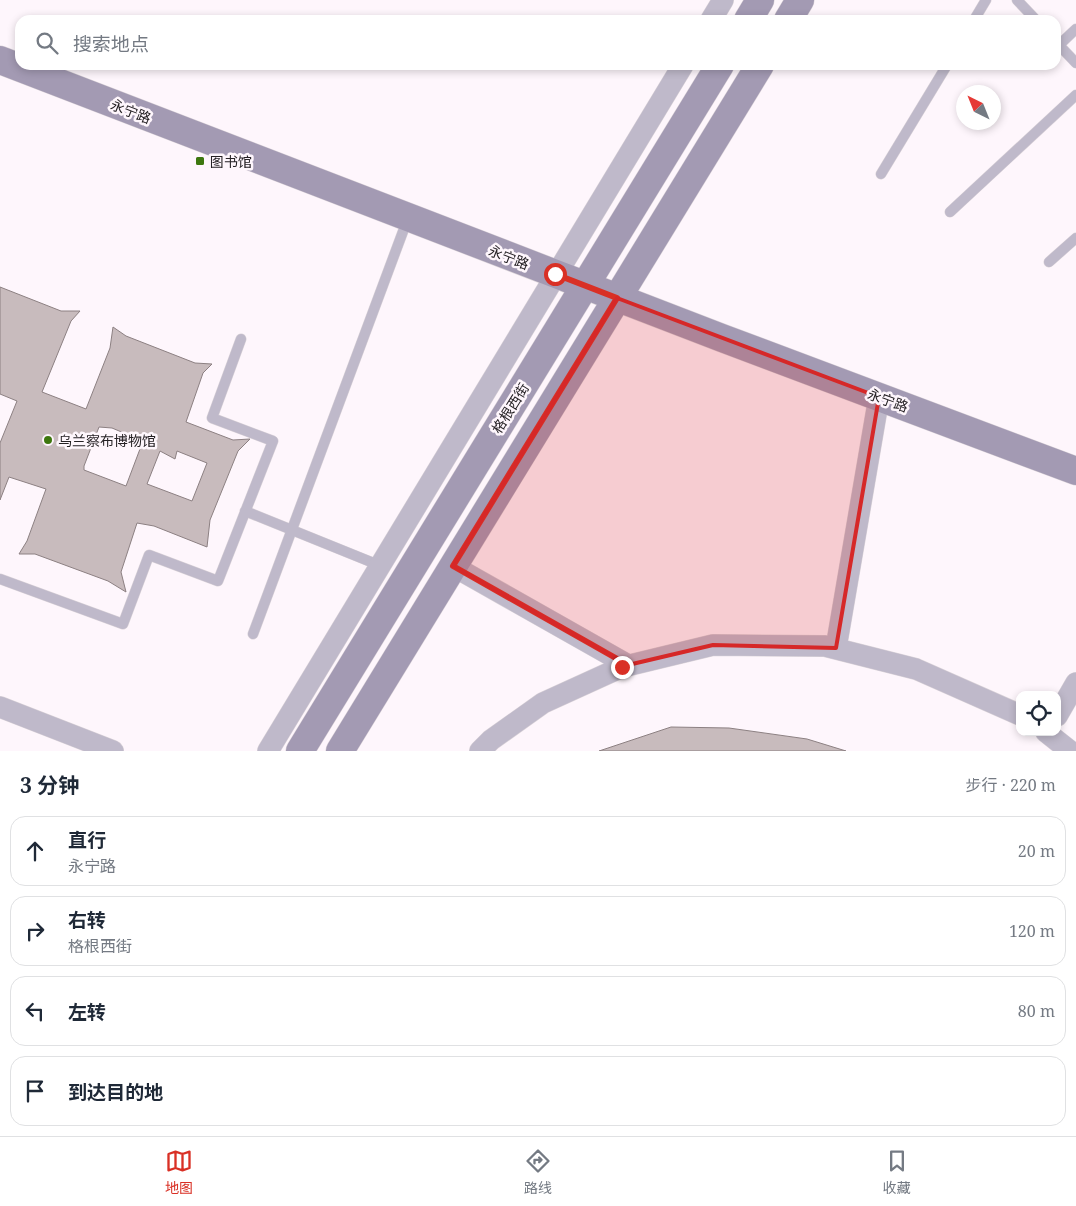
<!DOCTYPE html>
<html lang="zh">
<meta charset="utf-8">
<style>
:root{--surface:#fff;--page:#f6f6f7;--text:#1f2937;--muted:#747a83;--line:#e0e1e3;--accent:#d93025}
body{margin:0;font-family:"Noto Serif","Noto Sans SC",serif;background:var(--page);color:var(--text)}
.controls{position:absolute;right:15px;bottom:15px;display:grid;overflow:hidden;border-radius:10px;box-shadow:0 2px 8px #0003}
.controls button{width:45px;height:45px;display:grid;place-items:center;padding:0;border:0;border-bottom:1px solid var(--line);background:var(--surface);color:var(--text);font:25px sans-serif}
.compass{position:absolute;left:956px;top:85px;width:45px;height:45px;border-radius:50%;background:var(--surface);box-shadow:0 2px 8px #0003;rotate:317deg}
.stop{position:absolute;width:15px;height:15px;margin:-11px;border:4px solid #d93025;border-radius:50%;background:#fff}
.stop.end{background:#d93025;border-color:#fff;box-shadow:0 1px 5px #0008}
.list{margin:0;padding:0;list-style:none}
h2{display:flex;justify-content:space-between;align-items:center;height:65px;margin:0;padding:0 20px;font-size:21px}
h2 small{font-size:16px;font-weight:400;color:var(--muted)}
.list li{display:grid;grid-template-columns:32px 1fr auto;gap:15px;align-items:center;box-sizing:border-box;height:70px;margin:0 10px 10px;padding:0 10px;border:1px solid var(--line);border-radius:15px}
.list b{display:block;font-size:19px;white-space:nowrap}
.list p{margin:0;font-size:16px;white-space:nowrap;color:var(--muted)}
.list em{font-size:16px;font-style:normal;color:var(--muted)}
.icon{flex:none;width:28px;height:28px;fill:none;stroke:currentColor;stroke-width:2;stroke-linecap:round;stroke-linejoin:round}
.map{position:relative;flex:none;width:1076px;height:751px;overflow:hidden}
.search{position:absolute;background:var(--surface);box-shadow:0 2px 8px #0003;left:15px;right:15px;top:15px;height:55px;display:flex;align-items:center;gap:12px;box-sizing:border-box;padding:0 18px;border-radius:15px;color:var(--muted);font-size:19px}
.sheet{height:385px;background:var(--surface)}
nav{display:flex;justify-content:space-around;align-items:center;box-sizing:border-box;height:70px;border-top:1px solid var(--line);background:var(--surface);font-size:14px;color:var(--muted)}
nav a{display:grid;justify-items:center;gap:2px}
nav .on{color:var(--accent)}
.map>svg:first-child{display:block}
.building{fill:#c8bbbd;stroke:#8c8082;fill-rule:evenodd}
.lines{fill:none;stroke-linecap:round;stroke-linejoin:round}
.lane-casing{stroke:#dbd4d9;stroke-width:11}
.street-casing{stroke:#dbd4d9;stroke-width:22}
.secondary-casing{stroke:#dbd4d9;stroke-width:29}
.lane{stroke:#bfb9ca;stroke-width:10}
.street{stroke:#bfb9ca;stroke-width:21}
.secondary{stroke:#a39ab3;stroke-width:28}
.route{stroke:#d93025;stroke-width:6}
.marked{fill:#d62828;fill-opacity:0.2;stroke:#d62828;stroke-width:4;stroke-linejoin:round}
.poi-dot{fill:#3d770e;stroke:#fef6fc;stroke-width:2}
.labels{text-anchor:middle;dominant-baseline:central;stroke-width:5;stroke-linejoin:round;paint-order:stroke}
.street-label{font-size:14px;fill:#252124;stroke:#fef6fc}
.poi-label{font-size:14px;fill:#252124;stroke:#fef6fc;text-anchor:start}
</style>
<div class="map">
<svg width="1076" height="751" viewBox="0 0 1076 751">
<rect width="100%" height="100%" fill="#fef6fc"/>
<!-- building -->
<path class="building" d="M 0,287 L 61,311 L 80,311 L 71,321 L 42,392 L 86,409 L 110,348 L 113,327 L 126,336 L 195,363 L 212,364 L 203,373 L 186,422 L 233,440 L 250,439 L 238,451 L 210,520 L 207,547 L 154,526 L 137,523 L 121,572 L 126,592 L 108,581 L 35,554 L 19,554 L 27,541 L 46,489 L 9,477 L 0,500 L 0,443 L 17,401 L 0,394 ZM 99,427 L 112,428 L 143,441 L 126,486 L 84,470 L 84,466 ZM 160,451 L 175,459 L 177,451 L 207,463 L 192,501 L 147,484 Z
M 671,727 L 729,728 L 807,739 L 846,751 L 599,751 Z"/>
<g class="lines">
<!-- lane casing -->
<g class="lane-casing">
<path id="lane" d="M 1017,0 L 1036,20
M 974,20 L 986,0
M 1056,42 L 1076,63
M 1059,45 L 1076,29
M 881,174 L 947,65
M 950,212 L 1076,95
M 1049,262 L 1076,238
M 245,511 L 381,566
M 0,579 L 123,624 L 149,555 L 218,581 L 273,441 L 212,418 L 241,339
M 253,634 L 408,218"/>
</g>
<!-- street casing -->
<g class="street-casing">
<path id="street" d="M 711,20 L 723,0
M 453,566 L 628,665
M 836,648 L 879,397
M 0,707 L 113,751
M 1057,716 L 1076,683
M 1046,732 L 1070,751
M 268,751 L 683,65
M 480,751 L 491,740 L 543,703 L 622,667 L 713,645 L 825,646 L 916,669 L 1020,715"/>
</g>
<!-- secondary casing -->
<g class="secondary-casing">
<path id="secondary" d="M 748,20 L 760,0
M 788,20 L 800,0
M 0,60 L 722,338 L 1076,471
M 300,751 L 720,65
M 340,751 L 760,65"/>
</g>
<!-- lane -->
<use href="#lane" class="lane"/>
<!-- street -->
<use href="#street" class="street"/>
<!-- secondary -->
<use href="#secondary" class="secondary"/>
</g>
<g class="lines">
<!-- route -->
<path class="route" d="M 555,274 L 617,298 L 453,566 L 628,665 L 622,667"/>
</g>
<!-- marked area -->
<path class="marked" d="M 617,298 L 879,397 L 836,648 L 713,645 L 628,665 L 453,566 Z"/>
<!-- markers -->
<g class="poi-dot">
<rect x="195" y="156" width="10" height="10" rx="2.5"/>
<circle cx="48" cy="440" r="5"/>
</g>
<g class="labels">
<!-- street labels -->
<g class="street-label">
<text transform="translate(131 111) rotate(21)">永宁路</text>
<text transform="translate(509 257) rotate(21)">永宁路</text>
<text transform="translate(888 400) rotate(20)">永宁路</text>
<text transform="translate(510 408) rotate(-58)">格根西街</text>
</g>
<!-- poi labels -->
<g class="poi-label">
<text x="210" y="161">图书馆</text>
<text x="58" y="440">乌兰察布博物馆</text>
</g>
</g>
</svg>
<div class="controls">
<button><svg class="icon" aria-label="locate" viewBox="0 0 24 24"><circle cx="12" cy="12" r="6"/><path d="M12 2v4M12 18v4M2 12h4M18 12h4"/></svg></button>
</div>
<svg class="compass" viewBox="-18 -18 36 36"><path d="M0-13l5 13h-10z" fill="#e53935"/><path d="M0 13l5-13h-10z" fill="#747a83"/></svg>
<div class="stop" style="left:555px;top:274px"></div>
<div class="stop end" style="left:622px;top:667px"></div>
<div class="search"><svg class="icon" aria-label="search" viewBox="0 0 24 24"><circle cx="10" cy="10" r="6"/><path d="M15 15l6 6"/></svg>搜索地点</div>
</div>
<section class="sheet">
<h2>3 分钟<small>步行 · 220 m</small></h2>
<ul class="list">
<li><svg class="icon" aria-label="ahead" viewBox="0 0 24 24"><path d="M12 20V5M6 11l6-6 6 6"/></svg><div><b>直行</b><p>永宁路</p></div><em>20 m</em></li>
<li><svg class="icon" aria-label="right" viewBox="0 0 24 24"><path d="M7 20v-9h11M14 6l5 5-5 5"/></svg><div><b>右转</b><p>格根西街</p></div><em>120 m</em></li>
<li><svg class="icon" aria-label="left" viewBox="0 0 24 24"><path d="M17 20v-9H6M10 6l-5 5 5 5"/></svg><div><b>左转</b></div><em>80 m</em></li>
<li><svg class="icon" aria-label="arrive" viewBox="0 0 24 24"><path d="M6 21V4h12l-3 4 3 4H6"/></svg><div><b>到达目的地</b></div></li>
</ul>
</section>
<nav>
<a class="on"><svg class="icon" aria-label="map" viewBox="0 0 24 24"><path d="M3 6l6-2 6 2 6-2v14l-6 2-6-2-6 2zM9 4v14M15 6v14"/></svg>地图</a>
<a><svg class="icon" aria-label="directions" viewBox="0 0 24 24"><path d="M12 3l9 9-9 9-9-9zM9 14v-3h6M13 9l2 2-2 2"/></svg>路线</a>
<a><svg class="icon" aria-label="saved" viewBox="0 0 24 24"><path d="M7 4h10v16l-5-4-5 4z"/></svg>收藏</a>
</nav>
